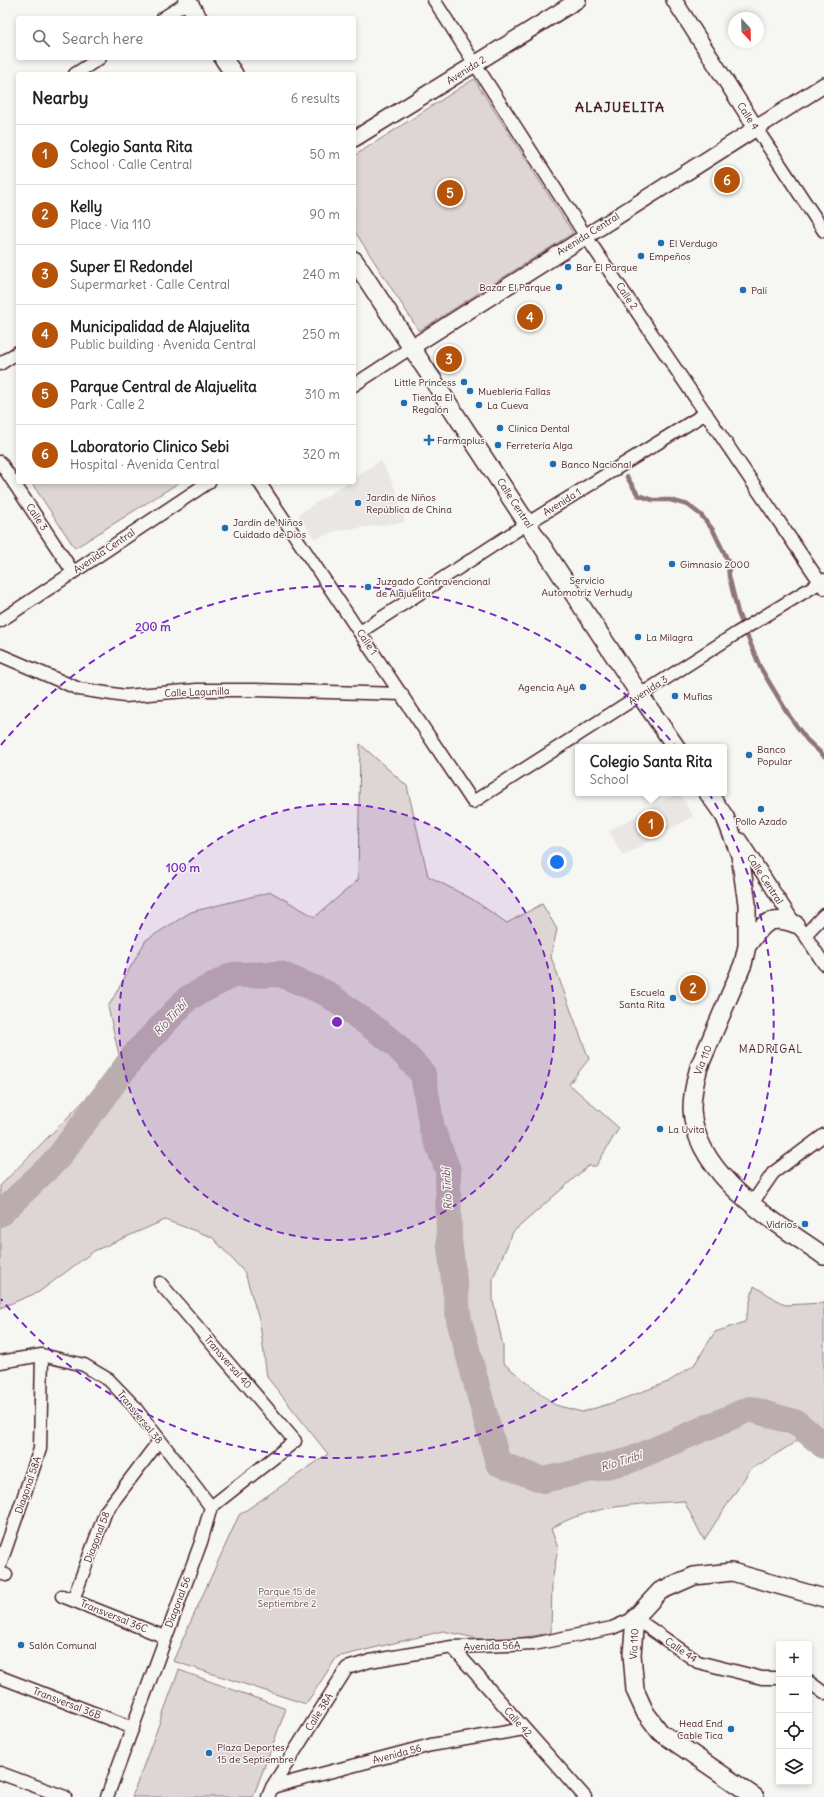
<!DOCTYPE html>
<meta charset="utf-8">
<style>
:root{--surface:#fff;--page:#f2f2f2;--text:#202124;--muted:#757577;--line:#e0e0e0;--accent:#b45309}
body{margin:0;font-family:Delius,sans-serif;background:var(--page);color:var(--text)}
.controls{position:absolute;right:12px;bottom:12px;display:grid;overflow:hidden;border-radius:4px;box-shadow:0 2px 6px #0003}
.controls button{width:36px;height:36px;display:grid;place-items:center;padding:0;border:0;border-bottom:1px solid var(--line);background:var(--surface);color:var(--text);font:20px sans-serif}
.compass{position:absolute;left:728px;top:12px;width:36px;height:36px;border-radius:50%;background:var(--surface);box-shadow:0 2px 6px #0003;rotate:158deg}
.you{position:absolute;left:557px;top:862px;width:14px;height:14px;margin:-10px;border:3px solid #fff;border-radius:50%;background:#1a73e8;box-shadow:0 0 0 6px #1a73e833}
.badge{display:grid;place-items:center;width:26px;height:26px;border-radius:50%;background:var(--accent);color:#fff;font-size:13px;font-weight:700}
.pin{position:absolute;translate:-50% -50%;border:2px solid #fff;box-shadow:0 1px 4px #0006}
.popup{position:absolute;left:575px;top:744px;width:152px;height:52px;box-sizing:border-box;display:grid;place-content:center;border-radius:4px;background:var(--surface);filter:drop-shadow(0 1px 3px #0005);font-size:13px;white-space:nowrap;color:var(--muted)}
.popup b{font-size:15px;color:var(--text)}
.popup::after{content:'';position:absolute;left:50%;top:100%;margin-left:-8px;border:8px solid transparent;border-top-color:var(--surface)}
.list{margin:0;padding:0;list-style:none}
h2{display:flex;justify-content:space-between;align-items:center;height:52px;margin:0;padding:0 16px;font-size:17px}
h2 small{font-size:13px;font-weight:400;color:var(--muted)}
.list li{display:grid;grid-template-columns:26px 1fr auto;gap:12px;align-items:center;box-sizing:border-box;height:60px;padding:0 16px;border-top:1px solid var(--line)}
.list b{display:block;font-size:15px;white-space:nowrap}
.list p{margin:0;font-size:13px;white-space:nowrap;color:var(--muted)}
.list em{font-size:13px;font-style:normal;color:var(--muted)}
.icon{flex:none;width:22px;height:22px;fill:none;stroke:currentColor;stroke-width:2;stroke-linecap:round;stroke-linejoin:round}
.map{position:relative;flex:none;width:824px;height:1797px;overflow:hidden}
.search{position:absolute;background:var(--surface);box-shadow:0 2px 6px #0003;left:16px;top:16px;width:340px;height:44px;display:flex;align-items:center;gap:10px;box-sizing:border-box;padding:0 14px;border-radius:4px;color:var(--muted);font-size:15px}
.panel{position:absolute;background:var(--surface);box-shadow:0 2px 6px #0003;left:16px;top:72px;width:340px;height:412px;border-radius:4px}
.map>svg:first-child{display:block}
.built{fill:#e9e6e3}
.green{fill:#ddd6d5;stroke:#947a80}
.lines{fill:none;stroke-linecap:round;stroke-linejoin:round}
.stream{stroke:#8e747a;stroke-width:4.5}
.river{stroke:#bbadae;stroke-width:26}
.minor-casing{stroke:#4a1f2b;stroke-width:15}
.tertiary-casing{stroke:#4a1f2b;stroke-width:18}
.secondary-casing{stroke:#4a1f2b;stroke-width:20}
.minor{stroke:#f6f6f2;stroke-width:12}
.tertiary{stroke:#f6f6f2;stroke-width:15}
.secondary{stroke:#f6f6f2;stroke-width:17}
.ring{fill:none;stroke:#7b2cbf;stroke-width:2;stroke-dasharray:7 5}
.poi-dot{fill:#1f6fb2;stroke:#f6f6f2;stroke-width:1.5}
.labels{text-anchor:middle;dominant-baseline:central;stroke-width:3;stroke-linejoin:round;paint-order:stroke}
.street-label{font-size:10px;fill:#4a1f2b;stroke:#f6f6f2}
.poi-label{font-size:10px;fill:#4a1f2b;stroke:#f6f6f2;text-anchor:start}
.park-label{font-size:10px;fill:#6f4d56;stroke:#f6f6f2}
.water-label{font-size:11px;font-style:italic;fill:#6c4a52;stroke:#f6f6f2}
.neighbourhood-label{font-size:11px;letter-spacing:1px;fill:#4a1f2b;stroke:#f6f6f2}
.district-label{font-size:14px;font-weight:bold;letter-spacing:1px;fill:#4a1f2b;stroke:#f6f6f2}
.centre{fill:#7b2cbf;stroke:#f6f6f2;stroke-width:2}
.ring-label{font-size:12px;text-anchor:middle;font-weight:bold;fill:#7b2cbf;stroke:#f6f6f2;stroke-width:3;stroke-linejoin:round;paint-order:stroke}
</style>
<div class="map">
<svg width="824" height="1797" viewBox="0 0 824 1797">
<rect width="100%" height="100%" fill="#f6f6f2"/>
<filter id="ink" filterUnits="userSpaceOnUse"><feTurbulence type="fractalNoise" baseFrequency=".025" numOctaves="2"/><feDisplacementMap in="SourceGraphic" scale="8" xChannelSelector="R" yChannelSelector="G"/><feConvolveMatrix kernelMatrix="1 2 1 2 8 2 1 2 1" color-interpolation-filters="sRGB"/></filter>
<g filter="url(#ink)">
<!-- built -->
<path class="built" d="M 381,460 L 396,491 L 405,522 L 335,531 L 315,539 L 298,515 L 348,482 L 354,482 L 354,478 Z
M 677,793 L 679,793 L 693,816 L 623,856 L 609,831 Z"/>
<!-- green -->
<path class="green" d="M 474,79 L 573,233 L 419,331 L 354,230 L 354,156 Z
M 31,482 L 180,482 L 75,548 Z
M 360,744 L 407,786 L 428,876 L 472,899 L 507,923 L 542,904 L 557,929 L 551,957 L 589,1059 L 569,1084 L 619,1128 L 596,1166 L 588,1166 L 513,1232 L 493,1278 L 493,1301 L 503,1346 L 503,1363 L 555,1405 L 582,1412 L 609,1404 L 668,1382 L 694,1365 L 715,1332 L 745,1322 L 754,1286 L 785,1305 L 824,1303 L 824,1456 L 802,1438 L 750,1470 L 704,1540 L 684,1501 C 642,1504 587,1505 551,1529 L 558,1548 L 552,1582 L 551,1633 L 494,1642 L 443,1631 L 337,1657 L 306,1704 L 173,1661 L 239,1515 L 328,1454 L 267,1377 L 260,1323 L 245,1273 L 212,1237 L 165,1220 L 94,1251 L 39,1292 L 0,1308 L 0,1186 L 121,1063 L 108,1007 L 146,940 L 191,912 L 271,892 L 315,917 L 358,880 Z
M 179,1670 L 286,1709 L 253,1797 L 132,1797 Z"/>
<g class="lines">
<!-- stream -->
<path class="stream" d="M 627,477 L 638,495 L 653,500 L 670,500 L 688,505 L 701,515 L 713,530 L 728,561 L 729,576 L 738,613 L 760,667 L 790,717 L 807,740 L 824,756"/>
<!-- river -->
<path class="river" d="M 0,1214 L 57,1159 L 136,1053 L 188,998 L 233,975 L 280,974 L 326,993 L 394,1043 L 423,1074 L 432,1129 L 448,1170 L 449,1240 L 459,1320 L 498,1463 L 543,1480 L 628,1461 L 750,1409 L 797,1423 L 824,1446"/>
<!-- minor casing -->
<g class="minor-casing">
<path id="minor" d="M 434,0 L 585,235 L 824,588
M 163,18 L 188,2
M 75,74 L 100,58
M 756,128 L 824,231
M 0,364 L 18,352
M 354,385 L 412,347
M 0,462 L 73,572
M 259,482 L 473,802 L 737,633 L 824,580
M 0,621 L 209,482
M 360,632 L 528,523 L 706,413
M 0,655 L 79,689 L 125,696 L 197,690 L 255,690 L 402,694
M 740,839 L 795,924 L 805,935 L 824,964
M 805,935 L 824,915
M 751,1205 L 773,1173 L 824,1135
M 0,1362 L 42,1355 L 84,1365 L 109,1380 L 133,1405 L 211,1507
M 0,1565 L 40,1449 L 42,1355
M 0,1573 L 6,1575
M 62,1596 L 165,1637
M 73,1600 L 106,1511 L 159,1441
M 452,1647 L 585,1797
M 0,1677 L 133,1728
M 809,1682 L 824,1693
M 0,1773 L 65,1797
M 272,1787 L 431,1745 L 524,1729
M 107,1797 L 201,1542 L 211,1507 L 295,1441 L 160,1283
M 268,1797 L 272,1787 L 347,1668 L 370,1661 L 452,1647 L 534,1644 L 612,1628 L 635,1618 L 698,1662 L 762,1678 L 779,1678"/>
</g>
<!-- tertiary casing -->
<g class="tertiary-casing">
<path id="tertiary" d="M 674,0 L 756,128
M 354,139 L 578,0
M 412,347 L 824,85"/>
</g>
<!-- secondary casing -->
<g class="secondary-casing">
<path id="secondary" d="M 187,0 L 198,18
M 223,58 L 234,74
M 354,260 L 640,695 L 676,747
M 708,793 L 725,817 L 740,855 L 747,904 L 747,946 L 743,964 L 699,1067 C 695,1081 692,1094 692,1109 C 695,1176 776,1222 824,1256
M 747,946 C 763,925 767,914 795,924
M 755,1797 L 660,1732 L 645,1712 L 635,1690 L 632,1654 L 635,1618 L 660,1591 L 694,1576 L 732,1572 L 824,1598"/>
</g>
<!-- minor -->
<use href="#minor" class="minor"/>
<!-- tertiary -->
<use href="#tertiary" class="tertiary"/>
<!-- secondary -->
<use href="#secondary" class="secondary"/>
</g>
</g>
<!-- distance rings -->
<circle cx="337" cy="1022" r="218" fill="#7b2cbf" fill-opacity=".12"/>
<g class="ring">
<circle cx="337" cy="1022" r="218"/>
<path d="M1 745A436 436 0 1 1 1 1299"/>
</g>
<!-- markers -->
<g class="poi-dot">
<circle cx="661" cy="243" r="4"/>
<circle cx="641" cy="256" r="4"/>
<circle cx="568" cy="267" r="4"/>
<circle cx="559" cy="287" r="4"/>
<circle cx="743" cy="290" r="4"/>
<circle cx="464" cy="382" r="4"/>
<circle cx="470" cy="391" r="4"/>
<circle cx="404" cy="403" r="4"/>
<circle cx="479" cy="405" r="4"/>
<circle cx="500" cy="428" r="4"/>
<path d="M427 434h4v4h4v4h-4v4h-4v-4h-4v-4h4z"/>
<circle cx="498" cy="445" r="4"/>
<circle cx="553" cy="464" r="4"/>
<circle cx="358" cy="503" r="4"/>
<circle cx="225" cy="528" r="4"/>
<circle cx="672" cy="564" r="4"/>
<circle cx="587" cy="568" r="4"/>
<circle cx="368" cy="587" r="4"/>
<circle cx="638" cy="637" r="4"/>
<circle cx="583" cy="687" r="4"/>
<circle cx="675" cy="696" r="4"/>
<circle cx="749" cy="755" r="4"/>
<circle cx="761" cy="809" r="4"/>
<circle cx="673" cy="998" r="4"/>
<circle cx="660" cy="1129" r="4"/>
<circle cx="805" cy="1224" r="4"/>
<circle cx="21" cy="1645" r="4"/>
<circle cx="731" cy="1729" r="4"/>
<circle cx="209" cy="1753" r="4"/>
</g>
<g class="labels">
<!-- street labels -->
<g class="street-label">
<text transform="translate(466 70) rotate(-32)">Avenida 2</text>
<text transform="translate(748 116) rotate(57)">Calle 4</text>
<text transform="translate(588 234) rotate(-32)">Avenida Central</text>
<text transform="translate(627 296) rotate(56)">Calle 2</text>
<text transform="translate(562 502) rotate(-32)">Avenida 1</text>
<text transform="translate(515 503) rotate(57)">Calle Central</text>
<text transform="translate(37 517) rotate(56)">Calle 3</text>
<text transform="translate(104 551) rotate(-34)">Avenida Central</text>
<text transform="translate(367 642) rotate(56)">Calle 1</text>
<text transform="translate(648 690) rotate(-33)">Avenida 3</text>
<text transform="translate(197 692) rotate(-2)">Calle Lagunilla</text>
<text transform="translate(765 879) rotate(57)">Calle Central</text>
<text transform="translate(703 1060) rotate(-68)">Vía 110</text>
<text transform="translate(228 1362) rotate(49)">Transversal 40</text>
<text transform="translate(140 1417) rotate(51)">Transversal 38</text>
<text transform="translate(28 1485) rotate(-71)">Diagonal 58A</text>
<text transform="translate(97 1537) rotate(-69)">Diagonal 58</text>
<text transform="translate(178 1602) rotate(-69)">Diagonal 56</text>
<text transform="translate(114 1616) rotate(22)">Transversal 36C</text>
<text transform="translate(634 1644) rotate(-87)">Vía 110</text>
<text transform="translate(492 1646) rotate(-2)">Avenida 56A</text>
<text transform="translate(681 1650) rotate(34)">Calle 44</text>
<text transform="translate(67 1703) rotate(21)">Transversal 36B</text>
<text transform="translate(319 1712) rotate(-58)">Calle 38A</text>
<text transform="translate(518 1722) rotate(48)">Calle 42</text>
<text transform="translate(397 1754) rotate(-15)">Avenida 56</text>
</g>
<!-- poi labels -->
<g class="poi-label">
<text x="669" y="243">El Verdugo</text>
<text x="649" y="256">Empeños</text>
<text x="576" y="267">Bar El Parque</text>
<text x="551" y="287" text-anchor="end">Bazar El Parque</text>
<text x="751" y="290">Palí</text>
<text x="456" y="382" text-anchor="end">Little Princess</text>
<text x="478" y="391">Mueblería Fallas</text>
<text x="412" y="397">Tienda El<tspan x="412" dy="12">Regalón</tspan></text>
<text x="487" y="405">La Cueva</text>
<text x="508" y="428">Clínica Dental</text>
<text x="437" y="440">Farmaplus</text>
<text x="506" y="445">Ferretería Alga</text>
<text x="561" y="464">Banco Nacional</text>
<text x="366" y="497">Jardín de Niños<tspan x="366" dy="12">República de China</tspan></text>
<text x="233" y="522">Jardín de Niños<tspan x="233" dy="12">Cuidado de Dios</tspan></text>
<text x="680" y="564">Gimnasio 2000</text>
<text x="587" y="580" text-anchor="middle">Servicio<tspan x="587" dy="12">Automotriz Verhudy</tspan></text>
<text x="376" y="581">Juzgado Contravencional<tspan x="376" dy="12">de Alajuelita</tspan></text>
<text x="646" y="637">La Milagra</text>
<text x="575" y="687" text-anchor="end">Agencia AyA</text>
<text x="683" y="696">Muflas</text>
<text x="757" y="749">Banco<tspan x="757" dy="12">Popular</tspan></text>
<text x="761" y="821" text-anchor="middle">Pollo Azado</text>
<text x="665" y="992" text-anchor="end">Escuela<tspan x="665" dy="12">Santa Rita</tspan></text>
<text x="668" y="1129">La Uvita</text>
<text x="797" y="1224" text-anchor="end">Vidrios</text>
<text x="29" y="1645">Salón Comunal</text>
<text x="723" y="1723" text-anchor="end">Head End<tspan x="723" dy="12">Cable Tica</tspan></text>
<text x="217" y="1747">Plaza Deportes<tspan x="217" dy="12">15 de Septiembre</tspan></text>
</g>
<!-- park labels -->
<g class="park-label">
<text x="287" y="1591">Parque 15 de<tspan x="287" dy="12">Septiembre 2</tspan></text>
</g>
<!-- water labels -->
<g class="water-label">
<text transform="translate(170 1018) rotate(-47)">Río Tiribí</text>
<text transform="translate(447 1189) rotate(-93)">Río Tiribí</text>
<text transform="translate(621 1461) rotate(-17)">Río Tiribí</text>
</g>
<!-- neighbourhood labels -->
<g class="neighbourhood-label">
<text x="771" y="1049">MADRIGAL</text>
</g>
<!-- district labels -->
<g class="district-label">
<text x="620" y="107">ALAJUELITA</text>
</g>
</g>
<circle cx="337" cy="1022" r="6" class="centre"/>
<g class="ring-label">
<text x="153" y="631">200 m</text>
<text x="183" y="872">100 m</text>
</g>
</svg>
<div class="controls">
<button>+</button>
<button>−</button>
<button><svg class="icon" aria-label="locate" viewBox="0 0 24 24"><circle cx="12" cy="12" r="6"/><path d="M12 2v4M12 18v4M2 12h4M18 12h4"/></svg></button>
<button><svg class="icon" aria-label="layers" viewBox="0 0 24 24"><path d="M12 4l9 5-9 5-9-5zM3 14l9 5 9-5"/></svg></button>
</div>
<svg class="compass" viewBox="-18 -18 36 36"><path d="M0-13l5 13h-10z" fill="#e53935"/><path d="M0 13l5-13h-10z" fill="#757577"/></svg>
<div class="you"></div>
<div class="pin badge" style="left:651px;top:824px">1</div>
<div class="popup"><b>Colegio Santa Rita</b>School</div>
<div class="pin badge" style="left:693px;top:988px">2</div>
<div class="pin badge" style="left:449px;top:359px">3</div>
<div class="pin badge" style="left:530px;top:317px">4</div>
<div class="pin badge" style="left:450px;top:193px">5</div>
<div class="pin badge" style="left:727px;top:180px">6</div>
<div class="search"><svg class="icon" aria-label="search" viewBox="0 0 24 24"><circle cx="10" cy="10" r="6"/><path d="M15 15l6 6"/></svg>Search here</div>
<section class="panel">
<h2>Nearby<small>6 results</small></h2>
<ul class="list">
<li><span class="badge">1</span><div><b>Colegio Santa Rita</b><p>School · Calle Central</p></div><em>50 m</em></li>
<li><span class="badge">2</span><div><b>Kelly</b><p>Place · Vía 110</p></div><em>90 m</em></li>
<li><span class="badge">3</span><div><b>Super El Redondel</b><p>Supermarket · Calle Central</p></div><em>240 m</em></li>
<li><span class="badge">4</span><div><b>Municipalidad de Alajuelita</b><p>Public building · Avenida Central</p></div><em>250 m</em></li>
<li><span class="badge">5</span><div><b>Parque Central de Alajuelita</b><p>Park · Calle 2</p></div><em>310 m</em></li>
<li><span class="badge">6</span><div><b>Laboratorio Clinico Sebi</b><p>Hospital · Avenida Central</p></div><em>320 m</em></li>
</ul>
</section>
</div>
